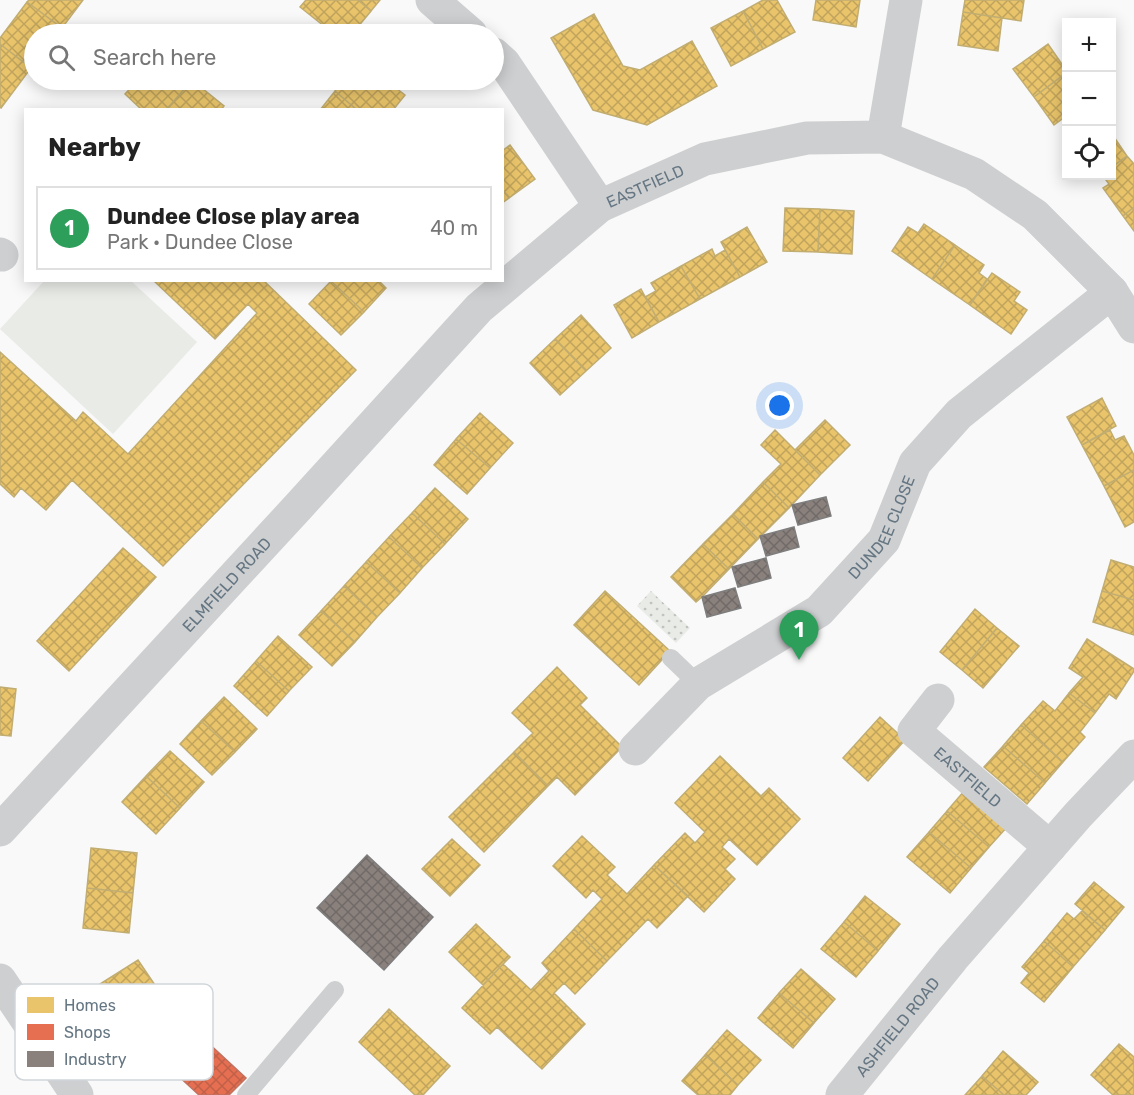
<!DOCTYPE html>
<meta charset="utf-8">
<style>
:root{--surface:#fff;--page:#f2f2f2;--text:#222;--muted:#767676;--line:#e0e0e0;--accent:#db2777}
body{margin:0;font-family:Rubik,sans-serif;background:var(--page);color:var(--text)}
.controls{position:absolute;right:18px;top:18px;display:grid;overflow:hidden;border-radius:0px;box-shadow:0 3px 15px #0003}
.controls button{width:54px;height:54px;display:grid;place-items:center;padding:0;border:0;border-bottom:2px solid var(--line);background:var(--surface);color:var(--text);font:30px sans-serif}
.you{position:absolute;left:780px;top:406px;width:21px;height:21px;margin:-15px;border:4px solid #fff;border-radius:50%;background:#1a73e8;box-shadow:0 0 0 9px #1a73e833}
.badge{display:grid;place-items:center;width:39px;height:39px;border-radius:50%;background:var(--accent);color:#fff;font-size:20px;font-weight:700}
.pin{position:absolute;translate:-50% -50px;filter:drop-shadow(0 2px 3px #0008)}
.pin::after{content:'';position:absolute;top:32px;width:21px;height:18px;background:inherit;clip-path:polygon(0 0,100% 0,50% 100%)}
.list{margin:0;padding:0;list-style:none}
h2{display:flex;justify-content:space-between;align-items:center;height:78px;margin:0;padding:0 24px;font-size:26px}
h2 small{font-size:20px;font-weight:400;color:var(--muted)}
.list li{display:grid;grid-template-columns:39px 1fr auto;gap:18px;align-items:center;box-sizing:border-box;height:84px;margin:0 12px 12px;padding:0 12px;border:2px solid var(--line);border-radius:0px}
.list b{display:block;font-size:22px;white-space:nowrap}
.list p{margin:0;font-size:20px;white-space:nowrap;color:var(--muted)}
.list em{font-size:20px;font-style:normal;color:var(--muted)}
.icon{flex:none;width:33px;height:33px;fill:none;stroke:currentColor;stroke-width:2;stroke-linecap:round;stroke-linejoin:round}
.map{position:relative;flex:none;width:1134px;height:1095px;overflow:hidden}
.search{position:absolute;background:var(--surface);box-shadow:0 3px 15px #0003;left:24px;top:24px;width:480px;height:66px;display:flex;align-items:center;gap:15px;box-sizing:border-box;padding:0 21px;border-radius:33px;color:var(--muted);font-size:22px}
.panel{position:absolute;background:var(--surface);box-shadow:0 3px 15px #0003;left:24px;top:108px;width:480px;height:174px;border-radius:0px}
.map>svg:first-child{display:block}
.grass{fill:url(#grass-dots)}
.garden{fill:#e8ebe6}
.homes{fill:url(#homes-cross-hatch);stroke:#c1ad72;stroke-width:1.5}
.shops{fill:url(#shops-cross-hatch);stroke:#c07160;stroke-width:1.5}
.industry{fill:url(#industry-cross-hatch);stroke:#7f7e7e;stroke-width:1.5}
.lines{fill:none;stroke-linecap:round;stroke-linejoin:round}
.service{stroke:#cecfd0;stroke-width:18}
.minor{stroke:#cecfd0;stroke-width:33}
.labels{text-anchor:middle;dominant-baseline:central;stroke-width:6;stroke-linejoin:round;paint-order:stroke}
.street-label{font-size:16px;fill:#657683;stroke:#fff}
.key{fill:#fff;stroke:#d1d6da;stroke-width:1.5}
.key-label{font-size:16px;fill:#657683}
</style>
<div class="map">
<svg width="1134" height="1095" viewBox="0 0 1134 1095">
<defs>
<pattern id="grass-dots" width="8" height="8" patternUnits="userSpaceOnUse" patternTransform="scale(1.5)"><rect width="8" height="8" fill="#e8ebe6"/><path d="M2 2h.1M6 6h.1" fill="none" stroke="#c0c3c0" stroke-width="1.8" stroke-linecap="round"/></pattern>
<pattern id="homes-cross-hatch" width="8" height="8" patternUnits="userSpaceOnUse" patternTransform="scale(1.5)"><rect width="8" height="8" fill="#e9c46a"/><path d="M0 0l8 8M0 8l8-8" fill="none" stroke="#c0a45d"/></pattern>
<pattern id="shops-cross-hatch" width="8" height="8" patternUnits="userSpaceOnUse" patternTransform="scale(1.5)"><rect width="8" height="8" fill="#e76f51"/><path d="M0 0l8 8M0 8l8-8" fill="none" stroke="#bf6049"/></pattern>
<pattern id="industry-cross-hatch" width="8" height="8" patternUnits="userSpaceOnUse" patternTransform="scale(1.5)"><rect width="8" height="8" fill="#8a817c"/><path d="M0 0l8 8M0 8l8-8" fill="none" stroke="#6f6a67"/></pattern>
</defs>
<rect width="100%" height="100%" fill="#f9f9f9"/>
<!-- grass -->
<path class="grass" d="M 651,591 L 690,628 L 676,643 L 637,606 Z"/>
<!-- garden -->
<path class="garden" d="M 44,281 L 131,281 L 197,342 L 113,434 L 0,329 Z"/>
<!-- homes -->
<path class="homes" d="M 29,0 L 83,0 L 62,28 L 27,2 Z
M 306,0 L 358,0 L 371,11 L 352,34 L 334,34 L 300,7 Z
M 358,0 L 380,0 L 371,11 Z
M 763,0 L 777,0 L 795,32 L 763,49 L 743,11 Z
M 816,0 L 860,0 L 856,27 L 813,20 Z
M 965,0 L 1024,0 L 1021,21 L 963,12 Z
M 27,2 L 62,28 L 57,34 L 34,34 L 34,64 L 31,68 L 0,44 L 0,38 Z
M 743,11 L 763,49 L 731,66 L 711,28 Z
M 963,12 L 1002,18 L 998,51 L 958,45 Z
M 594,14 L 623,66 L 640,70 L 692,41 L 717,86 L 647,125 L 593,110 L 551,38 Z
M 0,44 L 31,68 L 1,108 L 0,107 Z
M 1048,44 L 1066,70 L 1066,73 L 1034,97 L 1013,69 Z
M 1066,73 L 1066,116 L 1054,125 L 1034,97 Z
M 138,80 L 192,80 L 166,110 L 142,110 L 125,94 Z
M 192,80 L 224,106 L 221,110 L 166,110 Z
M 345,80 L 386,80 L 405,95 L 393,110 L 357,110 L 335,91 Z
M 335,91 L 357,110 L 320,110 Z
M 1112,134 L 1127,156 L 1112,167 Z
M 510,145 L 535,179 L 509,198 L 502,189 L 502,151 Z
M 1127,156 L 1134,164 L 1134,207 L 1123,216 L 1103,188 L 1109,184 L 1103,176 L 1112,176 L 1112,167 Z
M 502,189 L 509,198 L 502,203 Z
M 1134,207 L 1134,231 L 1123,216 Z
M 785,208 L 820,209 L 818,252 L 783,251 Z
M 820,209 L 854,211 L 852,254 L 818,252 Z
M 924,224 L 955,245 L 932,279 L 892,251 L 908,227 L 918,233 Z
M 747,227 L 767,262 L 740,277 L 721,242 Z
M 955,245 L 984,265 L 979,273 L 987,279 L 970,305 L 932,279 Z
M 712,249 L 715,256 L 725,250 L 740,277 L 700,299 L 681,266 Z
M 681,266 L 700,299 L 659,322 L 645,297 L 656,291 L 651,283 Z
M 992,273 L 1020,292 L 1014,301 L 1027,310 L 1011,334 L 970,305 Z
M 153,280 L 263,280 L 356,370 L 163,566 L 72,480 L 46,510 L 21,488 L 14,497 L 0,484 L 0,352 L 76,421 L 83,412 L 128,454 L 257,313 L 248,304 L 215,339 Z
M 378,280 L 386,288 L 364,312 L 331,281 Z
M 331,281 L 364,312 L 341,335 L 309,304 Z
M 641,289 L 659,322 L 632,338 L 614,305 Z
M 581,315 L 611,348 L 586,371 L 555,339 Z
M 555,339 L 586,371 L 560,395 L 530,363 Z
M 1102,398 L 1116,426 L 1082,445 L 1067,417 Z
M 480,413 L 513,443 L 490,468 L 456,439 Z
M 825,420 L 850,445 L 820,475 L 795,450 Z
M 775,430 L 820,475 L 789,508 L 763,482 L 781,464 L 761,445 Z
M 1110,430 L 1115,440 L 1124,436 L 1134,455 L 1134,470 L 1104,486 L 1082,445 Z
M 456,439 L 490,468 L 467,494 L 434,465 Z
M 1134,470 L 1134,522 L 1125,527 L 1104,486 Z
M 763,482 L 789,508 L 758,539 L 733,514 Z
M 435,488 L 468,519 L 445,544 L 412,513 Z
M 412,513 L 445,544 L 422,568 L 389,537 Z
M 733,514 L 758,539 L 729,569 L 703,544 Z
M 389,537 L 422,568 L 400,593 L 366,562 Z
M 703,544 L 729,569 L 702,597 L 696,602 L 671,577 Z
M 123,548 L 156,577 L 69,671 L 37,641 Z
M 1111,560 L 1134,567 L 1134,600 L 1102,591 Z
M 366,562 L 400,593 L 377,617 L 344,586 Z
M 344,586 L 377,617 L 355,642 L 321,611 Z
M 605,591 L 670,651 L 639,685 L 574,625 Z
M 1102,591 L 1134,600 L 1134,635 L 1093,622 Z
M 975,609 L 997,628 L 962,670 L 940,652 Z
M 321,611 L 355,642 L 332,666 L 299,635 Z
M 997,628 L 1019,646 L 983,688 L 962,670 Z
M 278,636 L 312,667 L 289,691 L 256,661 Z
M 1087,639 L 1134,669 L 1134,671 L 1116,699 L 1109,694 L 1095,713 L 1069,693 L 1083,677 L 1069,668 Z
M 256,661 L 289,691 L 267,716 L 234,686 Z
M 557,667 L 587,698 L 580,705 L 622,747 L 575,795 L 557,777 L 548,786 L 514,752 L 533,733 L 512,713 Z
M 0,687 L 16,689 L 11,736 L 0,735 Z
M 1069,693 L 1095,713 L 1080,732 L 1085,737 L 1063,762 L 1021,725 L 1043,701 L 1055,711 Z
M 224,697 L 257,729 L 235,752 L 201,721 Z
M 880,717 L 905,740 L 868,781 L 843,758 Z
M 201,721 L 235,752 L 212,775 L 180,744 Z
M 1021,725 L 1063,762 L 1045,783 L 1003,746 Z
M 1003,746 L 1045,783 L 1027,804 L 984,767 Z
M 170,751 L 204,782 L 180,808 L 146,776 Z
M 514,752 L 548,786 L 484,852 L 449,817 Z
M 720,756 L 761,796 L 769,788 L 800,819 L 757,865 L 729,839 L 722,847 L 735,859 L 725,869 L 735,879 L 704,912 L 654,865 L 685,833 L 695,843 L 705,832 L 675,803 Z
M 146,776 L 180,808 L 156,834 L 122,802 Z
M 965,790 L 1007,827 L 989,847 L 947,811 Z
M 947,811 L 989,847 L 971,868 L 929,832 Z
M 929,832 L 971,868 L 950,893 L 907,857 Z
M 582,836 L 615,867 L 607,875 L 627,894 L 654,865 L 688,896 L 657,928 L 648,919 L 607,961 L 574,929 L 602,899 L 593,890 L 586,898 L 553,866 Z
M 452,839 L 480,865 L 450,896 L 422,869 Z
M 91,848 L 137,853 L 133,893 L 87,888 Z
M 1094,882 L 1124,907 L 1105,930 L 1075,904 Z
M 87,888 L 133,893 L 129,933 L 83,928 Z
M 865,896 L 900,924 L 878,951 L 844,922 Z
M 1082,911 L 1105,930 L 1073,967 L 1044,941 L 1067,913 L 1074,919 Z
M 844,922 L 878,951 L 856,977 L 821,949 Z
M 476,924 L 510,957 L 483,985 L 449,952 Z
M 574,929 L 607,961 L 575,994 L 564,983 L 554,993 L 585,1024 L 542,1069 L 497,1027 L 490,1034 L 462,1008 L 503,964 L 531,990 L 549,971 L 542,963 Z
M 1044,941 L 1073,967 L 1044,1002 L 1021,983 L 1029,973 L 1022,967 Z
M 138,960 L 157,988 L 117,1013 L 100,984 Z
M 801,969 L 835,999 L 814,1023 L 779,993 Z
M 779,993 L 814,1023 L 793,1048 L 758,1018 Z
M 389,1009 L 450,1066 L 423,1095 L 415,1095 L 359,1042 Z
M 727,1030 L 761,1060 L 738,1085 L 705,1055 Z
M 1119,1044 L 1134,1057 L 1134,1095 L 1113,1095 L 1091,1075 Z
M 1003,1051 L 1038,1082 L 1026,1095 L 1004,1095 L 982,1076 Z
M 705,1055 L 738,1085 L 730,1095 L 698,1095 L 682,1081 Z
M 982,1076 L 1004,1095 L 965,1095 Z"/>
<!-- shops -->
<path class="shops" d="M 204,1039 L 246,1078 L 229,1095 L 199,1095 L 174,1072 Z"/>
<!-- industry -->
<path class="industry" d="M 826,497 L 831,516 L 798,525 L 792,505 Z
M 794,527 L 799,547 L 766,556 L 760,536 Z
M 766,558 L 771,578 L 738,587 L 732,567 Z
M 735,588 L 741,608 L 707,617 L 702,597 Z
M 367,855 L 433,917 L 384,970 L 317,908 Z"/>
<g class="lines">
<!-- service -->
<path class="service" d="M 671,658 L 698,684
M 246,1095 L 335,990"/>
<!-- minor -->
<g class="minor">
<path d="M 432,0 L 471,34"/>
<path d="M 494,54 L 504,63 L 600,206"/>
<path d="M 883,137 L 906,0"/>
<path d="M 0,254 L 2,255"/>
<path id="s1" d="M 938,700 L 914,731 L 1050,847"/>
<path id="s2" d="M 635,749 L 698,684 L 819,611 L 884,540 L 915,463 L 959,414 L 1112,292"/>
<path id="s3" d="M 0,830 L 298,507 L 479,308 L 600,206 L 705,159 L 807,138 L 883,137 L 974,174 L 1035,215 L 1112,292 L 1134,327"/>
<path d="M 0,980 L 77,1095"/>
<path id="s4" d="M 842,1095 L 953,958 L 1078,815 L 1134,756"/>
</g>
</g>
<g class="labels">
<!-- street labels -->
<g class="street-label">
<text stroke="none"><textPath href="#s3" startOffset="916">EASTFIELD</textPath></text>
<text stroke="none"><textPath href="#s2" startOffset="338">DUNDEE CLOSE</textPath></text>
<text stroke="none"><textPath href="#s3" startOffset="334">ELMFIELD ROAD</textPath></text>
<text stroke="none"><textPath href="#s1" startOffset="110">EASTFIELD</textPath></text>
<text stroke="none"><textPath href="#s4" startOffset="88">ASHFIELD ROAD</textPath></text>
</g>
</g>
<!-- legend -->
<rect x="15" y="984" width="198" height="96" rx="9" class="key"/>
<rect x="27" y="997" width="27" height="16" fill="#e9c46a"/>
<rect x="27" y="1024" width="27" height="16" fill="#e76f51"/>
<rect x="27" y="1051" width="27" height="16" fill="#8a817c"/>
<g class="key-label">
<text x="64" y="1011">Homes</text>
<text x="64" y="1038">Shops</text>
<text x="64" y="1065">Industry</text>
</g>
</svg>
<div class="controls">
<button>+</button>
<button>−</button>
<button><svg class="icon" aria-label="locate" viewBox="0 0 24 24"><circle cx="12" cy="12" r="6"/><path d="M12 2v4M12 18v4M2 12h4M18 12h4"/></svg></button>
</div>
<div class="you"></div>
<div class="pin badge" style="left:799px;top:660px;background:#2e9e5b">1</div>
<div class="search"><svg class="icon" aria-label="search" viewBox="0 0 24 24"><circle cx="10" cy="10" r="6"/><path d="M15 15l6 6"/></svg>Search here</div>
<section class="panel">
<h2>Nearby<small></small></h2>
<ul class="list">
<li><span class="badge" style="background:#2e9e5b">1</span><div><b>Dundee Close play area</b><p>Park · Dundee Close</p></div><em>40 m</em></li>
</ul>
</section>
</div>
